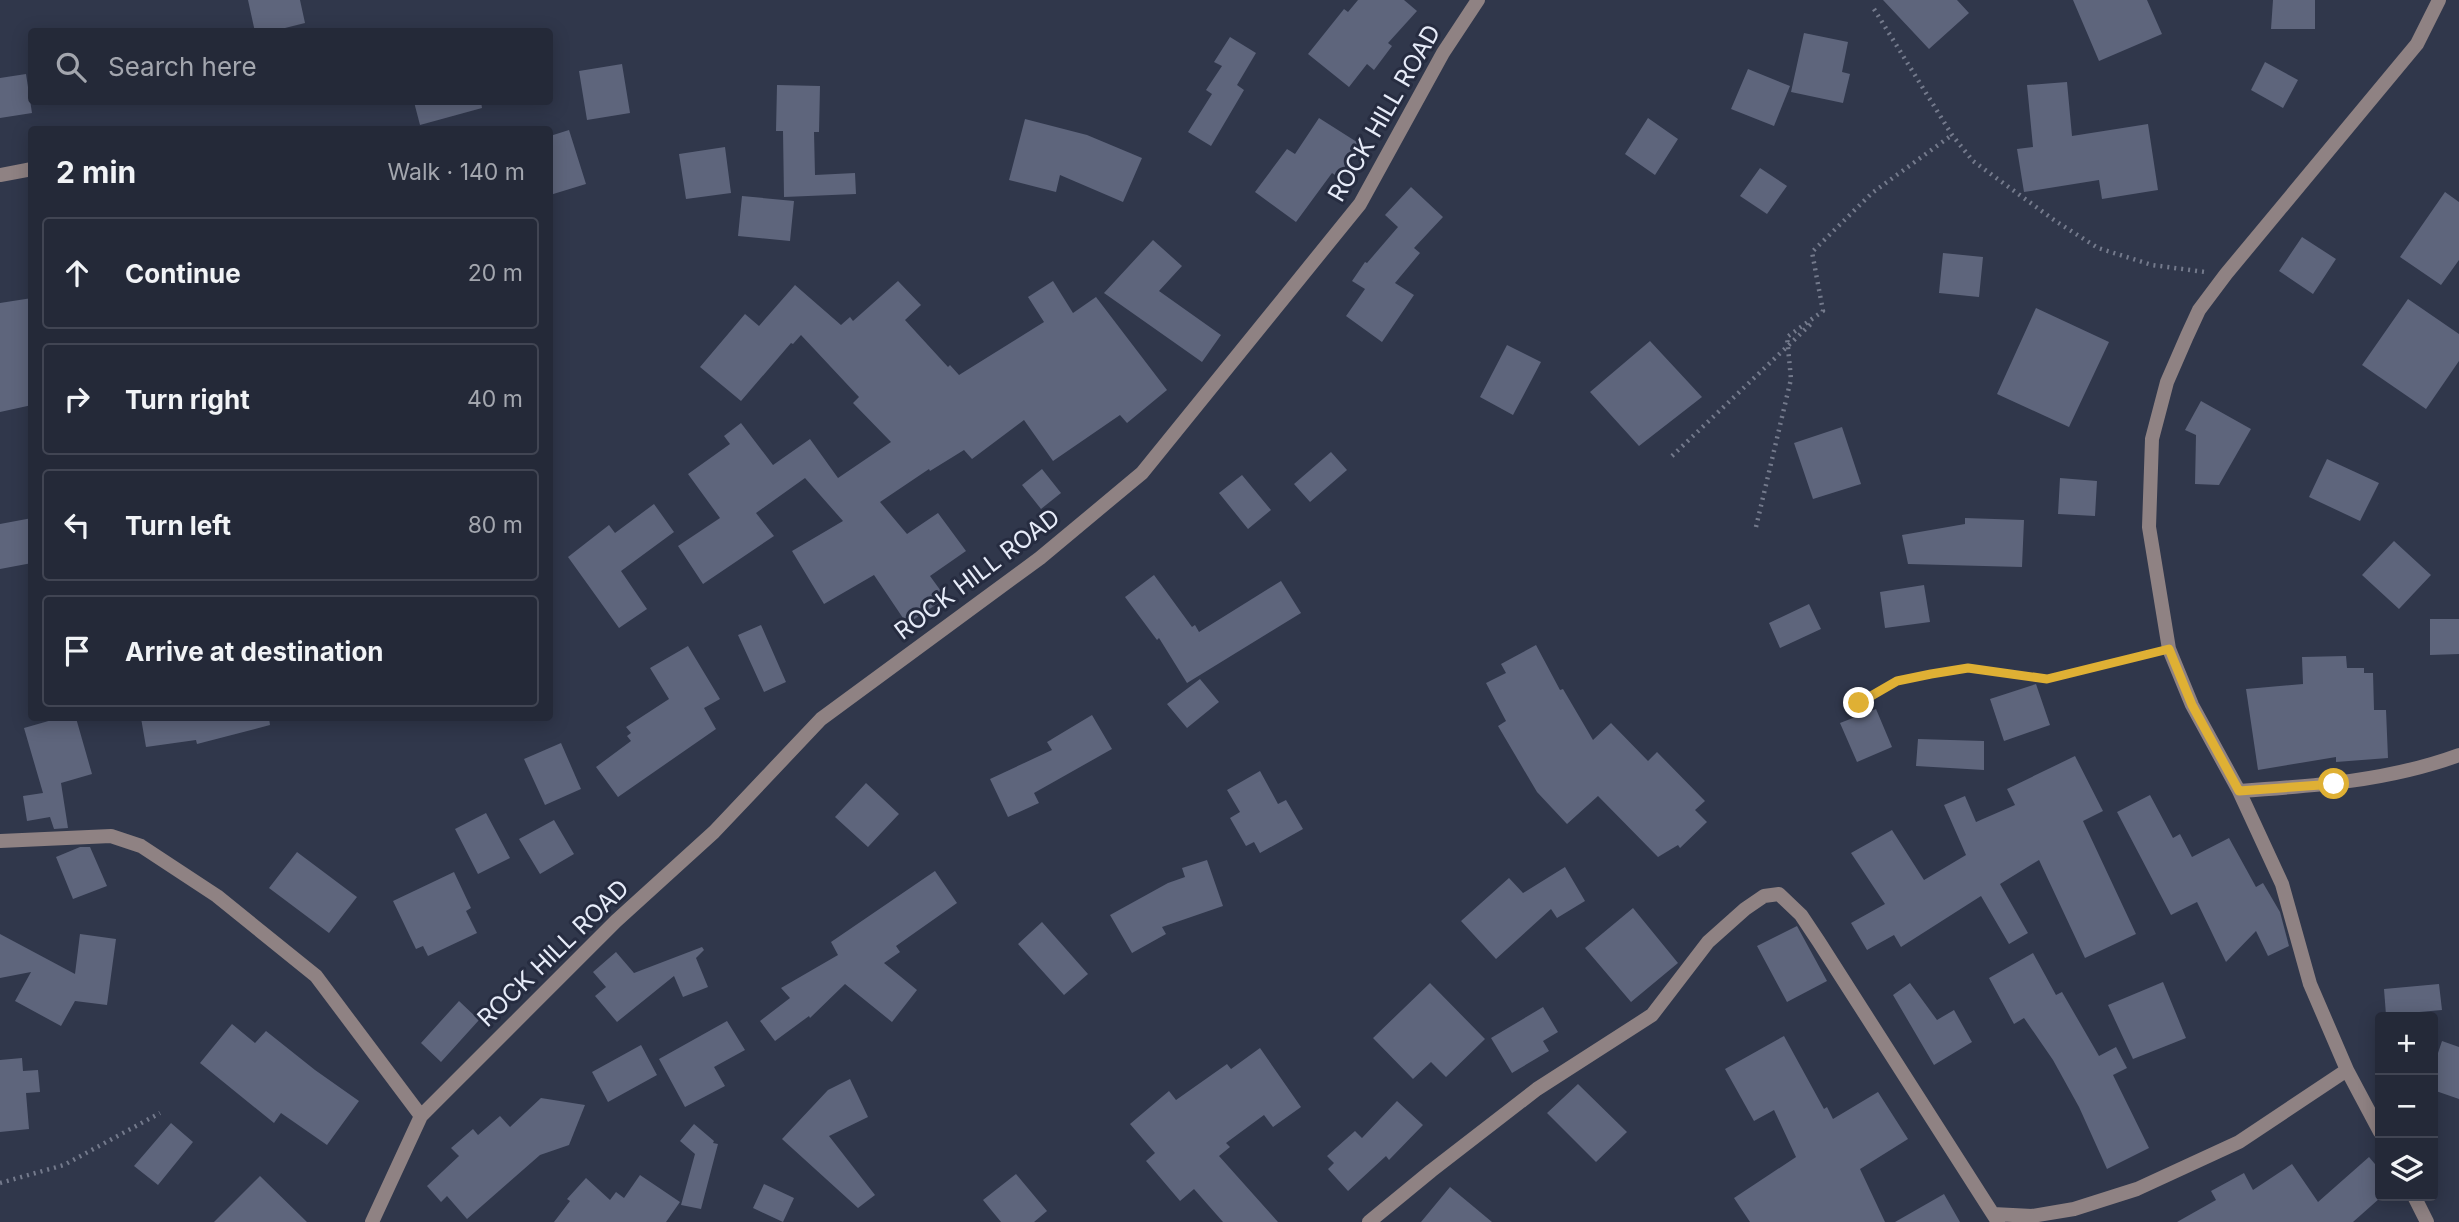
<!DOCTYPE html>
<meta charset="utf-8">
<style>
:root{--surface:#242938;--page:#303543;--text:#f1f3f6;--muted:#a3a6ae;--line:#414553}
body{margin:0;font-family:Inter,sans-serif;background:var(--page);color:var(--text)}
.controls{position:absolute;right:21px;bottom:21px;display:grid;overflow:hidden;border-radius:7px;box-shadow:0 4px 18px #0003}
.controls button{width:63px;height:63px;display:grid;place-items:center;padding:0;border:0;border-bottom:2px solid var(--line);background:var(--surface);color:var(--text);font:35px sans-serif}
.stop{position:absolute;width:21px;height:21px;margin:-16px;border:5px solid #dfb034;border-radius:50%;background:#fff}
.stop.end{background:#dfb034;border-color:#fff;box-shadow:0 2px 7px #0008}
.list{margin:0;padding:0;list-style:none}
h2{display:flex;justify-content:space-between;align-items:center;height:91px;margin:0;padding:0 28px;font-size:30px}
h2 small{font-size:23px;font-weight:400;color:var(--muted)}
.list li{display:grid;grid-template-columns:46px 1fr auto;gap:21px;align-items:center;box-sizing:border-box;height:112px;margin:0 14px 14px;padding:0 14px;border:2px solid var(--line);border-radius:7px}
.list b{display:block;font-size:26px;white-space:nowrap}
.list em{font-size:23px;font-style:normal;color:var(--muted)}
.icon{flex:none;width:38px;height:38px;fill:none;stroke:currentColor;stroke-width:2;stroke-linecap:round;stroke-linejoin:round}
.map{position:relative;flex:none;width:2459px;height:1222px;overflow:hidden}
.search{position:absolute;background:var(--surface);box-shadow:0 4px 18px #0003;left:28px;top:28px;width:525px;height:77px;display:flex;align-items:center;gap:18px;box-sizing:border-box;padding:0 24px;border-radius:7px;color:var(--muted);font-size:26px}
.panel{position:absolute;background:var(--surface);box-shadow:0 4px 18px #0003;left:28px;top:126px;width:525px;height:595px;border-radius:7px}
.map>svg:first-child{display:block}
.building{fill:#5e657c}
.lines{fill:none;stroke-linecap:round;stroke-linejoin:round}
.path{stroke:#747a8c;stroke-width:4.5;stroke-dasharray:2 5;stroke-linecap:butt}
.street{stroke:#8f8283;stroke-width:14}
.route{stroke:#dfb034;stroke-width:9}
.labels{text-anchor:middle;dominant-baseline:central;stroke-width:6;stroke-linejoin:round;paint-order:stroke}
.street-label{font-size:24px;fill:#e6ebf8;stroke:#262c40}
</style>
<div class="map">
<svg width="2459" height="1222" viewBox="0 0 2459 1222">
<rect width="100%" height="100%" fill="#30374b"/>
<!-- building -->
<path class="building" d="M 248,0 L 300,0 L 305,23 L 269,32 L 255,32 Z
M 1358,0 L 1404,0 L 1417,11 L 1388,43 L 1392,46 L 1374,70 L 1367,64 L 1349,87 L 1308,54 L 1344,9 L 1348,12 Z
M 1883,0 L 1957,0 L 1969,13 L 1929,49 Z
M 2073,0 L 2147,0 L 2162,34 L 2099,61 Z
M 2273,0 L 2315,0 L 2315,29 L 2271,29 Z
M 1804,33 L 1848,42 L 1842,72 L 1850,74 L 1843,103 L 1791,92 Z
M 1230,37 L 1256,53 L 1237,85 L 1244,90 L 1211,146 L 1188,132 L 1212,94 L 1206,90 L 1222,66 L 1214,62 Z
M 2265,62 L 2298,80 L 2283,108 L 2251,90 Z
M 622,64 L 630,113 L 587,120 L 579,71 Z
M 1748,69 L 1790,86 L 1774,126 L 1731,109 Z
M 26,74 L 32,113 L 0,118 L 0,78 Z
M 2067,82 L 2072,136 L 2148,124 L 2158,190 L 2102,199 L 2099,180 L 2024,192 L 2017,149 L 2033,147 L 2027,85 Z
M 777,85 L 820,86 L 819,132 L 814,132 L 815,175 L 855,173 L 856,194 L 784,197 L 783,131 L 776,131 Z
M 414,102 L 481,102 L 482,108 L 420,125 Z
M 1319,118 L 1360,144 L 1338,177 L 1332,173 L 1296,222 L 1255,192 L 1287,149 L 1295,154 Z
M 1648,118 L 1678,139 L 1655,175 L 1625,154 Z
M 1025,119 L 1087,135 L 1142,158 L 1123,202 L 1060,175 L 1056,192 L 1009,180 Z
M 569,130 L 586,184 L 550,195 L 550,136 Z
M 725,147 L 731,193 L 686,199 L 679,154 Z
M 1760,168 L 1787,186 L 1767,214 L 1740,196 Z
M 1411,187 L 1443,217 L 1414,248 L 1420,253 L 1395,283 L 1414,295 L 1382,342 L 1346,316 L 1365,289 L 1352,281 L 1365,262 L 1367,263 L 1398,227 L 1385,215 Z
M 2445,192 L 2459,202 L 2459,260 L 2441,285 L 2400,257 Z
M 742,196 L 794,201 L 790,241 L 738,236 Z
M 2302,237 L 2336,259 L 2313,294 L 2279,271 Z
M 1153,240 L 1182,266 L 1159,291 L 1221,335 L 1202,362 L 1104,293 Z
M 1943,253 L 1983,257 L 1979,297 L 1939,293 Z
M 898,281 L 921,305 L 905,320 L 948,367 L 950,365 L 959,375 L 1044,322 L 1028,297 L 1053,281 L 1073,313 L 1096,297 L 1167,390 L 1127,423 L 1120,415 L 1053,461 L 1024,420 L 972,459 L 964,450 L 930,471 L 929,469 L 880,502 L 907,534 L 938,513 L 966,551 L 930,576 L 946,598 L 907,624 L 874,575 L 824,604 L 792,551 L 843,521 L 805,478 L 756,513 L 774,536 L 703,584 L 678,546 L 720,518 L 688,474 L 730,444 L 724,436 L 741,423 L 773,465 L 810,439 L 838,478 L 891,442 L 853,403 L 859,397 L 801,335 L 793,344 L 791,343 L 741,401 L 700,367 L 745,314 L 759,326 L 795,285 L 841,325 L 850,317 L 853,321 Z
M 32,298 L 32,405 L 0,412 L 0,303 Z
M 2408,299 L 2459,334 L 2459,361 L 2426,409 L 2362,365 Z
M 2036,308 L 2109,342 L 2069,427 L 1997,394 Z
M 1650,341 L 1702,397 L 1639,446 L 1590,392 Z
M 1507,345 L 1541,362 L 1513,415 L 1480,397 Z
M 2201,401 L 2251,429 L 2219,485 L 2195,484 L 2196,435 L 2185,430 Z
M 1842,427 L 1861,484 L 1813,499 L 1794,443 Z
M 1331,452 L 1347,470 L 1310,502 L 1294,484 Z
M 2327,459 L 2379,483 L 2360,521 L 2309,497 Z
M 1042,469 L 1061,493 L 1041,509 L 1022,485 Z
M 1242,475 L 1271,510 L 1248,529 L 1219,493 Z
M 2060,478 L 2097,481 L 2095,516 L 2058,514 Z
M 654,504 L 674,532 L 621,571 L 647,609 L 619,628 L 568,557 L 609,525 L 615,533 Z
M 32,518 L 32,563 L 0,569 L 0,524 Z
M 1965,518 L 2024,520 L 2022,567 L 1908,564 L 1902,535 L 1965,524 Z
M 2394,541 L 2431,575 L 2399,609 L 2362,575 Z
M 1154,575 L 1192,627 L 1195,625 L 1199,632 L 1281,581 L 1301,613 L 1187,683 L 1159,638 L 1157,640 L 1125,597 Z
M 1924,585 L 1930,622 L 1885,628 L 1880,592 Z
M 1809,604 L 1821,629 L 1780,648 L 1769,623 Z
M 2430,619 L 2459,619 L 2459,654 L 2430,655 Z
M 761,625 L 786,682 L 764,692 L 738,635 Z
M 1536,645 L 1560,690 L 1563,689 L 1593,740 L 1611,723 L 1648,761 L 1657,752 L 1705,801 L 1695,810 L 1707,822 L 1680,848 L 1678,845 L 1658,857 L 1598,796 L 1567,824 L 1537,792 L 1498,726 L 1506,721 L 1486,683 L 1506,673 L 1501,664 Z
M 688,646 L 720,699 L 704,708 L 716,729 L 618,797 L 596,767 L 631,741 L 627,736 L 631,733 L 626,727 L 669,699 L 650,668 Z
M 2346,656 L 2347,668 L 2364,668 L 2364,673 L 2373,673 L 2374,710 L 2386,710 L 2388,758 L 2336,762 L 2336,757 L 2258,770 L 2246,689 L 2303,684 L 2302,657 Z
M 1200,679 L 1219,702 L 1187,728 L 1167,704 Z
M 2036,684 L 2050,725 L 2004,741 L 1990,699 Z
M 1876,709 L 1892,747 L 1857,762 L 1840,723 Z
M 1092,715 L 1112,749 L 1034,793 L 1039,803 L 1008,817 L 990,779 L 1052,750 L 1047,742 Z
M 59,718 L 76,718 L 92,774 L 61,783 L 68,828 L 54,829 L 50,817 L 27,821 L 23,796 L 43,793 L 24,728 Z
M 141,718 L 269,718 L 270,725 L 197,744 L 196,740 L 146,747 Z
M 1918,739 L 1984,741 L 1984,770 L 1916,766 Z
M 561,743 L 581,789 L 545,805 L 524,759 Z
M 2075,756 L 2103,811 L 2083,821 L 2136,934 L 2085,958 L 2039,860 L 2000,884 L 2028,933 L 2009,944 L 1981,896 L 1901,947 L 1894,935 L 1867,950 L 1851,923 L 1885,904 L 1851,853 L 1892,830 L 1924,880 L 1966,855 L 1944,805 L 1965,796 L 1976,822 L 2015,805 L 2007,789 Z
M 1260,771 L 1278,804 L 1286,800 L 1303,829 L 1260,853 L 1254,842 L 1246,846 L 1230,818 L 1240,812 L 1227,790 Z
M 866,783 L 899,814 L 868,847 L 835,817 Z
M 2150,795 L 2173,838 L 2180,834 L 2192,857 L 2229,838 L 2256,887 L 2263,883 L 2280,912 L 2289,946 L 2268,956 L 2256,931 L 2226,962 L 2197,902 L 2171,915 L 2117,812 Z
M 486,813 L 510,858 L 478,874 L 455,829 Z
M 554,820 L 574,854 L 540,874 L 519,839 Z
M 80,847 L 90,847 L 107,886 L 73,899 L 56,857 Z
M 297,852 L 357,897 L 329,933 L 269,888 Z
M 1207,860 L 1223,906 L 1162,927 L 1166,934 L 1132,953 L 1110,915 L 1168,883 L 1185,877 L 1182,868 Z
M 1565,867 L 1585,901 L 1557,918 L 1551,909 L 1496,959 L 1461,921 L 1509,878 L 1523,893 Z
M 935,871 L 957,903 L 896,946 L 900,952 L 884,963 L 917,990 L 892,1022 L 845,984 L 810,1018 L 809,1016 L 775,1041 L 760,1021 L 790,998 L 781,988 L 838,955 L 831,942 Z
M 454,872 L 471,908 L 466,911 L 477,933 L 428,956 L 423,946 L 416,949 L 393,901 Z
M 1633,908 L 1678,963 L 1631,1002 L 1585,948 Z
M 1042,922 L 1088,974 L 1064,995 L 1018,944 Z
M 1797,926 L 1827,981 L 1787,1002 L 1757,946 Z
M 0,934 L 75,974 L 80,934 L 116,939 L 107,1005 L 75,1001 L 61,1026 L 15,1001 L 31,972 L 0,978 Z
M 702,947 L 704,950 L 696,958 L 708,987 L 683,997 L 674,976 L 617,1022 L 595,996 L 606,987 L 593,972 L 616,952 L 634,973 Z
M 2033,953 L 2056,995 L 2062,992 L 2099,1056 L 2116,1047 L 2127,1068 L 2113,1075 L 2149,1148 L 2107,1169 L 2079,1107 L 2053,1060 L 2024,1018 L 2014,1024 L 1989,978 Z
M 2163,982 L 2186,1038 L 2133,1059 L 2108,1005 Z
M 1430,983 L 1485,1039 L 1446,1077 L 1431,1062 L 1413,1079 L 1373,1038 Z
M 1910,983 L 1937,1020 L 1954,1010 L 1972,1042 L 1934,1065 L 1893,995 Z
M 2439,984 L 2442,1010 L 2386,1015 L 2384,989 Z
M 459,1001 L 479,1020 L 441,1062 L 421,1043 Z
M 1543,1007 L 1558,1032 L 1543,1041 L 1549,1051 L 1512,1073 L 1491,1038 Z
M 727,1021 L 745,1050 L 714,1067 L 725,1086 L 685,1107 L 659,1059 Z
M 232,1024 L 255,1043 L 266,1031 L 315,1070 L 359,1101 L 327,1145 L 281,1113 L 274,1123 L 200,1063 Z
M 1784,1036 L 1824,1109 L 1827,1107 L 1833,1119 L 1878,1092 L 1908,1139 L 1860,1169 L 1885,1222 L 1750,1222 L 1734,1198 L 1796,1157 L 1774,1110 L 1754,1121 L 1725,1069 Z
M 2442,1041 L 2459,1047 L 2459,1099 L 2433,1090 L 2433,1068 Z
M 641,1045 L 657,1075 L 608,1102 L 592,1072 Z
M 1260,1048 L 1301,1107 L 1273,1127 L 1264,1115 L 1226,1143 L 1230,1147 L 1219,1156 L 1278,1222 L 1223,1222 L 1194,1189 L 1180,1201 L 1146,1161 L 1155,1153 L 1130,1124 L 1169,1091 L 1176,1100 L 1227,1064 L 1231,1069 Z
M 22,1058 L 23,1071 L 38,1070 L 40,1092 L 26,1093 L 29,1129 L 0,1132 L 0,1060 Z
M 850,1079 L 868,1117 L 829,1136 L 875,1195 L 858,1208 L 782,1139 L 828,1090 Z
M 1578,1084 L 1627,1132 L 1596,1162 L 1547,1113 Z
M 541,1098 L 585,1105 L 569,1145 L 540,1155 L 467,1219 L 447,1196 L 441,1202 L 427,1186 L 459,1156 L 451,1148 L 473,1129 L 478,1135 L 500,1116 L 510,1127 Z
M 1397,1101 L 1423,1125 L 1389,1160 L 1386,1156 L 1348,1191 L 1328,1169 L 1334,1163 L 1327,1156 L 1355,1131 L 1362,1138 Z
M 171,1123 L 193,1142 L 158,1185 L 134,1166 Z
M 694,1124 L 714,1141 L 713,1143 L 718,1144 L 701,1209 L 681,1205 L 695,1154 L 680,1141 Z
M 2369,1157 L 2380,1170 L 2380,1198 L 2353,1222 L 2177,1222 L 2216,1200 L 2211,1191 L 2244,1173 L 2253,1190 L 2292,1164 L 2318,1202 Z
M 1016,1174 L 1047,1211 L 1034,1222 L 1001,1222 L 983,1200 Z
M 640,1175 L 680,1202 L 666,1222 L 554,1222 L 570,1201 L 567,1199 L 586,1178 L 610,1200 L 616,1192 L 624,1198 Z
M 260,1176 L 307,1222 L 214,1222 Z
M 764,1184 L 794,1198 L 783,1222 L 753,1208 Z
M 1450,1187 L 1492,1222 L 1421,1222 Z
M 1944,1194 L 1960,1222 L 1895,1222 Z"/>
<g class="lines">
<!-- path -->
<path class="path" d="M 1874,9 L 1952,135 L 1973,161 L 2054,220 L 2098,248 L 2152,265 L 2205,272
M 1672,456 L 1813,322
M 1756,527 L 1791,379 L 1787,337 L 1823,311 L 1812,252 L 1872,193 L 1952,135
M 1859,703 L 1897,681 L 1931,674 L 1968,668 L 2047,679 L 2151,653
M 0,1183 L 64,1165 L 160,1113"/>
<!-- street -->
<path class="street" d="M 0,175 L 32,169
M 2239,791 C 2314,786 2388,781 2459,755
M 0,841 L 111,836 L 141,846 L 217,896 L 316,976 L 421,1116
M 2380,1132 L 2347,1070 L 2310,984 L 2282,884 L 2239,791 L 2192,705 L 2169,649 L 2149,527 L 2152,439 L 2167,382 L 2187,336 L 2199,310 L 2226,274 L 2417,44 L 2439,0
M 2414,1196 L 2427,1222
M 1993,1214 L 2032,1216 L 2074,1209 L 2137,1189 L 2239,1142 L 2347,1070
M 372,1222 L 421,1116 L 616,921 L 714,832 L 821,719 L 1040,558 L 1142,473 L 1360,204 L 1443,53 L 1478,0
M 1369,1222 L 1431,1171 L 1537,1089 L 1652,1015 L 1708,942 L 1745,909 L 1764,896 L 1779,894 L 1801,915 L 1819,942 L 1998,1222"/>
</g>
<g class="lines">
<!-- route -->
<path class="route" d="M 1859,703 L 1897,681 L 1931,674 L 1968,668 L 2047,679 L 2169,649 L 2192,705 L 2239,791 L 2334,784"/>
</g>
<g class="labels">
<!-- street labels -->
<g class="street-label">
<text transform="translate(1384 113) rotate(-60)">ROCK HILL ROAD</text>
<text transform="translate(977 574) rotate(-37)">ROCK HILL ROAD</text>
<text transform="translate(553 953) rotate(-44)">ROCK HILL ROAD</text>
</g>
</g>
</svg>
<div class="controls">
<button>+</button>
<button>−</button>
<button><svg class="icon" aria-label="layers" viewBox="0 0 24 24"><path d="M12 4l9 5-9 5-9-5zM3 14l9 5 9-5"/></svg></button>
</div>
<div class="stop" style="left:2334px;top:784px"></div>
<div class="stop end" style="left:1859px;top:703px"></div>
<div class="search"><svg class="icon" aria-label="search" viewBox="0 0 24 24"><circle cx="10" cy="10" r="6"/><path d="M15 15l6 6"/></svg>Search here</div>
<section class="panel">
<h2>2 min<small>Walk · 140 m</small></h2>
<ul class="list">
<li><svg class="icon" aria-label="ahead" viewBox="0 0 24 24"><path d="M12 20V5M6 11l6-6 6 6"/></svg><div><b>Continue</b></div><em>20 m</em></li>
<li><svg class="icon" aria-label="right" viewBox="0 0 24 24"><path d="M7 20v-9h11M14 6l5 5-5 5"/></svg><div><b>Turn right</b></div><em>40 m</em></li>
<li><svg class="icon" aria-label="left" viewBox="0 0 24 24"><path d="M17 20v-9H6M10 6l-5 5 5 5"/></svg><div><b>Turn left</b></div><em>80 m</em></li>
<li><svg class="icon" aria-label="arrive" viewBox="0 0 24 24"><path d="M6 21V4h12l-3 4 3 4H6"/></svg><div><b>Arrive at destination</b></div></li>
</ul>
</section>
</div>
